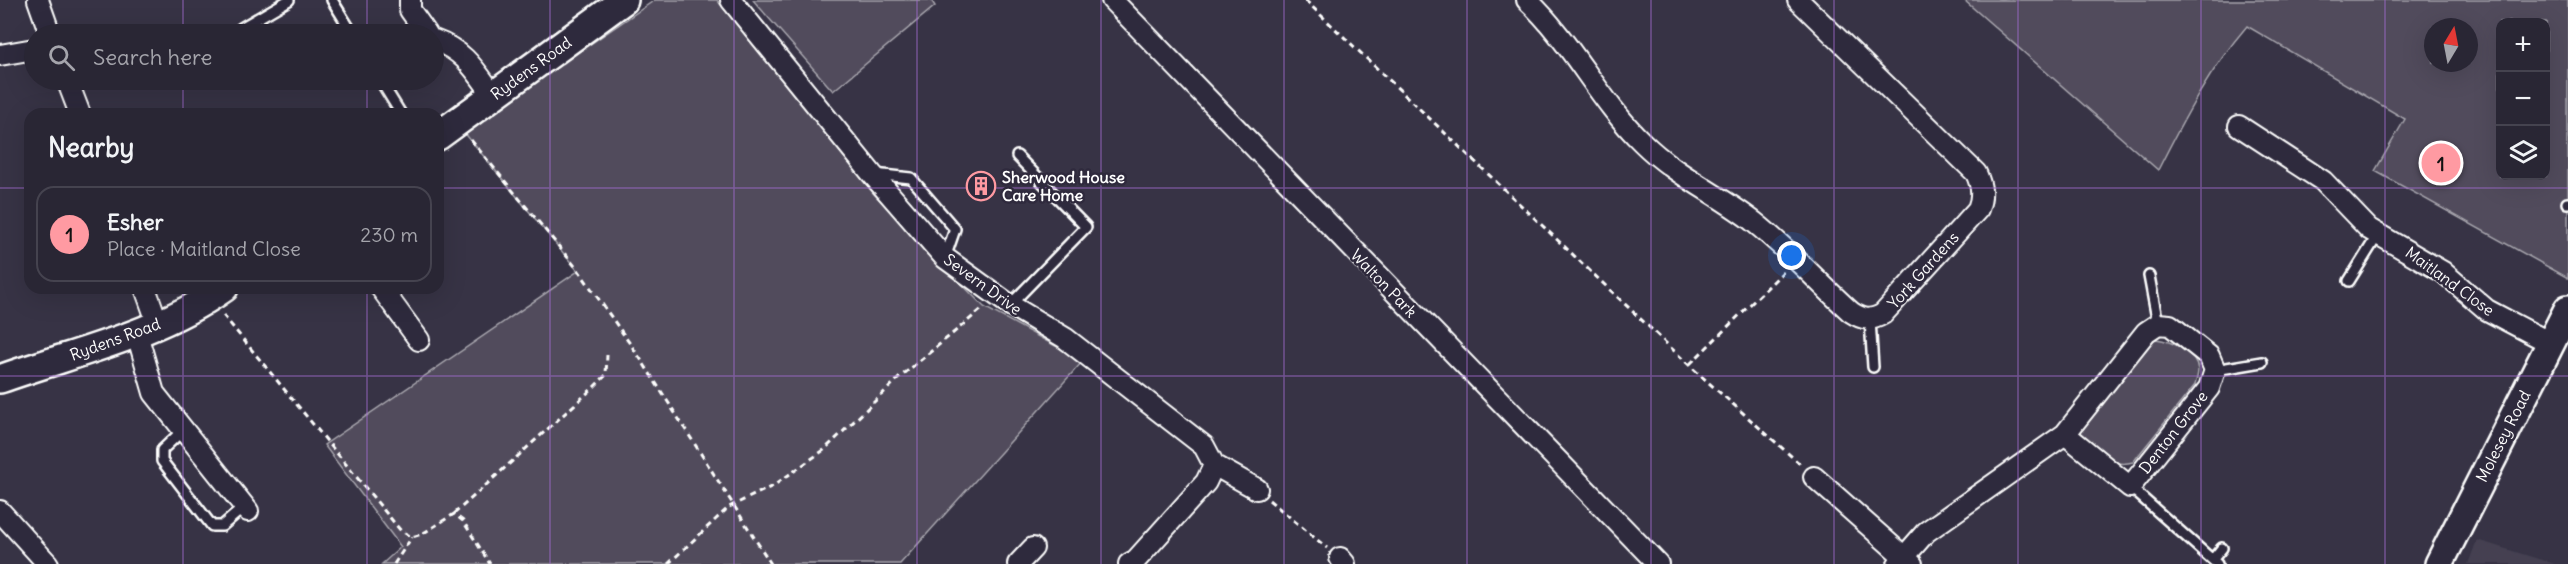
<!DOCTYPE html>
<meta charset="utf-8">
<style>
:root{--surface:#292634;--page:#353240;--text:#f1f3f6;--muted:#a5a5ac;--line:#45434f;--accent:#ff9aa2}
body{margin:0;font-family:Delius,sans-serif;background:var(--page);color:var(--text)}
.controls{position:absolute;right:18px;top:18px;display:grid;overflow:hidden;border-radius:12px;box-shadow:0 6px 24px #0002}
.controls button{width:54px;height:54px;display:grid;place-items:center;padding:0;border:0;border-bottom:2px solid var(--line);background:var(--surface);color:var(--text);font:30px sans-serif}
.compass{position:absolute;left:2424px;top:18px;width:54px;height:54px;border-radius:50%;background:var(--surface);box-shadow:0 6px 24px #0002;rotate:10deg}
.you{position:absolute;left:1792px;top:256px;width:21px;height:21px;margin:-15px;border:4px solid #fff;border-radius:50%;background:#1a73e8;box-shadow:0 0 0 9px #1a73e833}
.badge{display:grid;place-items:center;width:39px;height:39px;border-radius:50%;background:var(--accent);color:#111;font-size:20px;font-weight:700}
.pin{position:absolute;translate:-50% -50%;border:3px solid #fff;box-shadow:0 2px 6px #0006}
.list{margin:0;padding:0;list-style:none}
h2{display:flex;justify-content:space-between;align-items:center;height:78px;margin:0;padding:0 24px;font-size:26px}
h2 small{font-size:20px;font-weight:400;color:var(--muted)}
.list li{display:grid;grid-template-columns:39px 1fr auto;gap:18px;align-items:center;box-sizing:border-box;height:96px;margin:0 12px 12px;padding:0 12px;border:2px solid var(--line);border-radius:18px}
.list b{display:block;font-size:22px;white-space:nowrap}
.list p{margin:0;font-size:20px;white-space:nowrap;color:var(--muted)}
.list em{font-size:20px;font-style:normal;color:var(--muted)}
.icon{flex:none;width:33px;height:33px;fill:none;stroke:currentColor;stroke-width:2;stroke-linecap:round;stroke-linejoin:round}
.map{position:relative;flex:none;width:2568px;height:564px;overflow:hidden}
.search{position:absolute;background:var(--surface);box-shadow:0 6px 24px #0002;left:24px;top:24px;width:420px;height:66px;display:flex;align-items:center;gap:15px;box-sizing:border-box;padding:0 21px;border-radius:33px;color:var(--muted);font-size:22px}
.panel{position:absolute;background:var(--surface);box-shadow:0 6px 24px #0002;left:24px;top:108px;width:420px;height:186px;border-radius:18px}
.map>svg:first-child{display:block}
.built{fill:#444051}
.green{fill:#514c5c;stroke:#a8a6ae;stroke-width:1.5;fill-rule:evenodd}
.lines{fill:none;stroke-linecap:round;stroke-linejoin:round}
.lane-casing{stroke:#fff;stroke-width:14}
.street-casing{stroke:#fff;stroke-width:24}
.secondary-casing{stroke:#fff;stroke-width:32}
.path{stroke:#fff;stroke-width:3;stroke-dasharray:6 4.5;stroke-linecap:butt}
.lane{stroke:#2f2a3d;stroke-width:9}
.street{stroke:#2f2a3d;stroke-width:20}
.secondary{stroke:#2f2a3d;stroke-width:27}
.grid{fill:none;stroke:#a36bd2;stroke-width:1.5;stroke-opacity:0.55}
.labels{text-anchor:middle;dominant-baseline:central;stroke-width:5;stroke-linejoin:round;paint-order:stroke}
.street-label{font-size:16px;fill:#fff;stroke:#2f2a3d}
.poi-label{font-size:16px;font-weight:bold;fill:#fff;stroke:#2f2a3d;text-anchor:start}
</style>
<div class="map">
<svg width="2568" height="564" viewBox="0 0 2568 564">
<rect width="100%" height="100%" fill="#373345"/>
<filter id="ink" filterUnits="userSpaceOnUse"><feTurbulence type="fractalNoise" baseFrequency=".0167" numOctaves="2"/><feDisplacementMap in="SourceGraphic" scale="12" xChannelSelector="R" yChannelSelector="G"/><feConvolveMatrix kernelMatrix="1 2 1 2 8 2 1 2 1" color-interpolation-filters="sRGB"/></filter>
<g filter="url(#ink)">
<!-- built -->
<path class="built" d="M 2477,540 L 2555,564 L 2468,564 Z"/>
<!-- green -->
<path class="green" d="M 655,0 L 717,0 L 874,194 L 984,307 L 1083,361 L 900,564 L 382,564 L 401,547 L 324,445 L 578,271 L 463,131 Z
M 753,0 L 931,0 L 935,6 L 833,91 Z
M 1964,0 L 2568,0 L 2568,278 L 2375,171 L 2405,119 L 2247,26 C 2210,69 2183,120 2158,170 ZM 2500,22 L 2546,22 L 2546,176 L 2500,176 ZM 2433,27 L 2469,27 L 2469,63 L 2433,63 Z
M 2156,339 C 2171,341 2197,352 2198,370 C 2198,375 2196,381 2195,385 L 2133,462 C 2107,469 2095,449 2078,433 L 2145,342 Z"/>
<g class="lines">
<!-- lane casing -->
<g class="lane-casing">
<path id="lane" d="M 332,0 L 353,34
M 241,28 L 289,0
M 380,80 L 401,114
M 874,174 L 911,178 L 955,229 L 945,258
M 2567,203 L 2568,203
M 2149,276 L 2158,324
M 2349,281 L 2379,233
M 1010,305 L 1086,227 L 1017,156
M 1870,320 L 1873,367
M 2215,370 L 2262,362
M 183,430 L 162,450 L 162,461 L 212,526 L 222,526 L 244,507
M 2130,487 L 2217,564
M 2213,559 L 2222,548"/>
</g>
<!-- street casing -->
<g class="street-casing">
<path id="street" d="M 38,0 L 50,34
M 410,0 L 410,10 L 427,34
M 731,0 L 872,174 L 945,258 L 1010,305 L 1065,338 L 1204,446 L 1214,465 L 1257,489
M 1112,0 L 1658,564
M 1527,0 C 1571,41 1598,99 1642,142 C 1675,175 1718,194 1754,222 C 1788,249 1819,283 1851,312 C 1863,320 1871,321 1883,314 L 1978,209 C 1983,196 1982,186 1976,173 L 1798,0
M 434,40 C 465,51 475,70 494,96
M 0,55 L 34,49
M 67,80 L 80,114
M 2239,126 L 2323,181 L 2369,229 L 2443,272 L 2487,310 L 2550,343
M 145,288 L 158,324
M 381,288 L 419,340
M 137,334 L 154,393 L 248,511
M 1814,477 L 1912,564
M 0,511 L 48,564
M 1340,558 L 1345,564
M 1018,564 L 1033,548
M 1129,564 L 1136,560 L 1206,482 L 1214,465
M 1898,564 L 1926,532 L 2065,434 L 2146,332 L 2158,324 L 2170,325 L 2209,356 L 2215,370 L 2209,388 L 2130,487 L 2065,434"/>
</g>
<!-- secondary casing -->
<g class="secondary-casing">
<path id="secondary" d="M 438,136 L 624,0
M 0,379 C 76,352 157,335 224,288
M 2439,564 L 2568,309"/>
</g>
<!-- path -->
<path class="path" d="M 1305,0 L 1689,365 L 1800,464
M 471,140 L 579,271 L 640,358 L 771,564
M 223,315 L 401,531 L 412,537 L 422,534 L 454,514 L 463,521 L 490,564
M 1690,364 L 1783,272
M 1269,500 L 1327,548
M 454,514 L 594,387 L 606,375 L 607,355
M 394,564 L 412,537
M 668,564 L 729,507 L 773,486 L 824,450 L 899,378 L 982,309"/>
<!-- lane -->
<use href="#lane" class="lane"/>
<!-- street -->
<use href="#street" class="street"/>
<!-- secondary -->
<use href="#secondary" class="secondary"/>
</g>
</g>
<!-- grid -->
<path class="grid" d="M 183,0 L 183,34M 367,0 L 367,34M 550,0 L 550,564M 734,0 L 734,564M 917,0 L 917,564M 1101,0 L 1101,564M 1284,0 L 1284,564M 1467,0 L 1467,564M 1651,0 L 1651,564M 1834,0 L 1834,564M 2018,0 L 2018,564M 2201,0 L 2201,564M 2385,0 L 2385,564M 183,80 L 183,114M 367,80 L 367,114M 0,188 L 30,188M 438,188 L 2568,188M 183,288 L 183,564M 367,288 L 367,564M 0,376 L 2568,376"/>
<!-- icons -->
<defs>
<g id="building-ring" transform="scale(1.5)"><circle r="9.5" fill="#2f2a3d" stroke="#ff9aa2" stroke-width="1.5"/><path d="M-4-6H4V6H1V3H-1V6H-4ZM-2.5-4.3h1.7v1.8h-1.7ZM.8-4.3h1.7v1.8H.8ZM-2.5-1h1.7V.8h-1.7ZM.8-1h1.7V.8H.8Z" fill="#ff9aa2"/></g>
</defs>
<g fill-rule="evenodd">
<use href="#building-ring" x="981" y="186"/>
</g>
<g class="labels">
<!-- street labels -->
<g class="street-label">
<text transform="translate(531 68) rotate(-36)">Rydens Road</text>
<text transform="translate(1923 270) rotate(-48)">York Gardens</text>
<text transform="translate(2450 281) rotate(36)">Maitland Close</text>
<text transform="translate(1384 283) rotate(46)">Walton Park</text>
<text transform="translate(983 284) rotate(36)">Severn Drive</text>
<text transform="translate(115 339) rotate(-20)">Rydens Road</text>
<text transform="translate(2173 432) rotate(-52)">Denton Grove</text>
<text transform="translate(2503 436) rotate(-63)">Molesey Road</text>
</g>
<!-- poi labels -->
<g class="poi-label">
<text x="1002" y="177">Sherwood House<tspan x="1002" dy="18">Care Home</tspan></text>
</g>
</g>
</svg>
<div class="controls">
<button>+</button>
<button>−</button>
<button><svg class="icon" aria-label="layers" viewBox="0 0 24 24"><path d="M12 4l9 5-9 5-9-5zM3 14l9 5 9-5"/></svg></button>
</div>
<svg class="compass" viewBox="-18 -18 36 36"><path d="M0-13l5 13h-10z" fill="#e53935"/><path d="M0 13l5-13h-10z" fill="#a5a5ac"/></svg>
<div class="you"></div>
<div class="pin badge" style="left:2441px;top:163px">1</div>
<div class="search"><svg class="icon" aria-label="search" viewBox="0 0 24 24"><circle cx="10" cy="10" r="6"/><path d="M15 15l6 6"/></svg>Search here</div>
<section class="panel">
<h2>Nearby<small></small></h2>
<ul class="list">
<li><span class="badge">1</span><div><b>Esher</b><p>Place · Maitland Close</p></div><em>230 m</em></li>
</ul>
</section>
</div>
